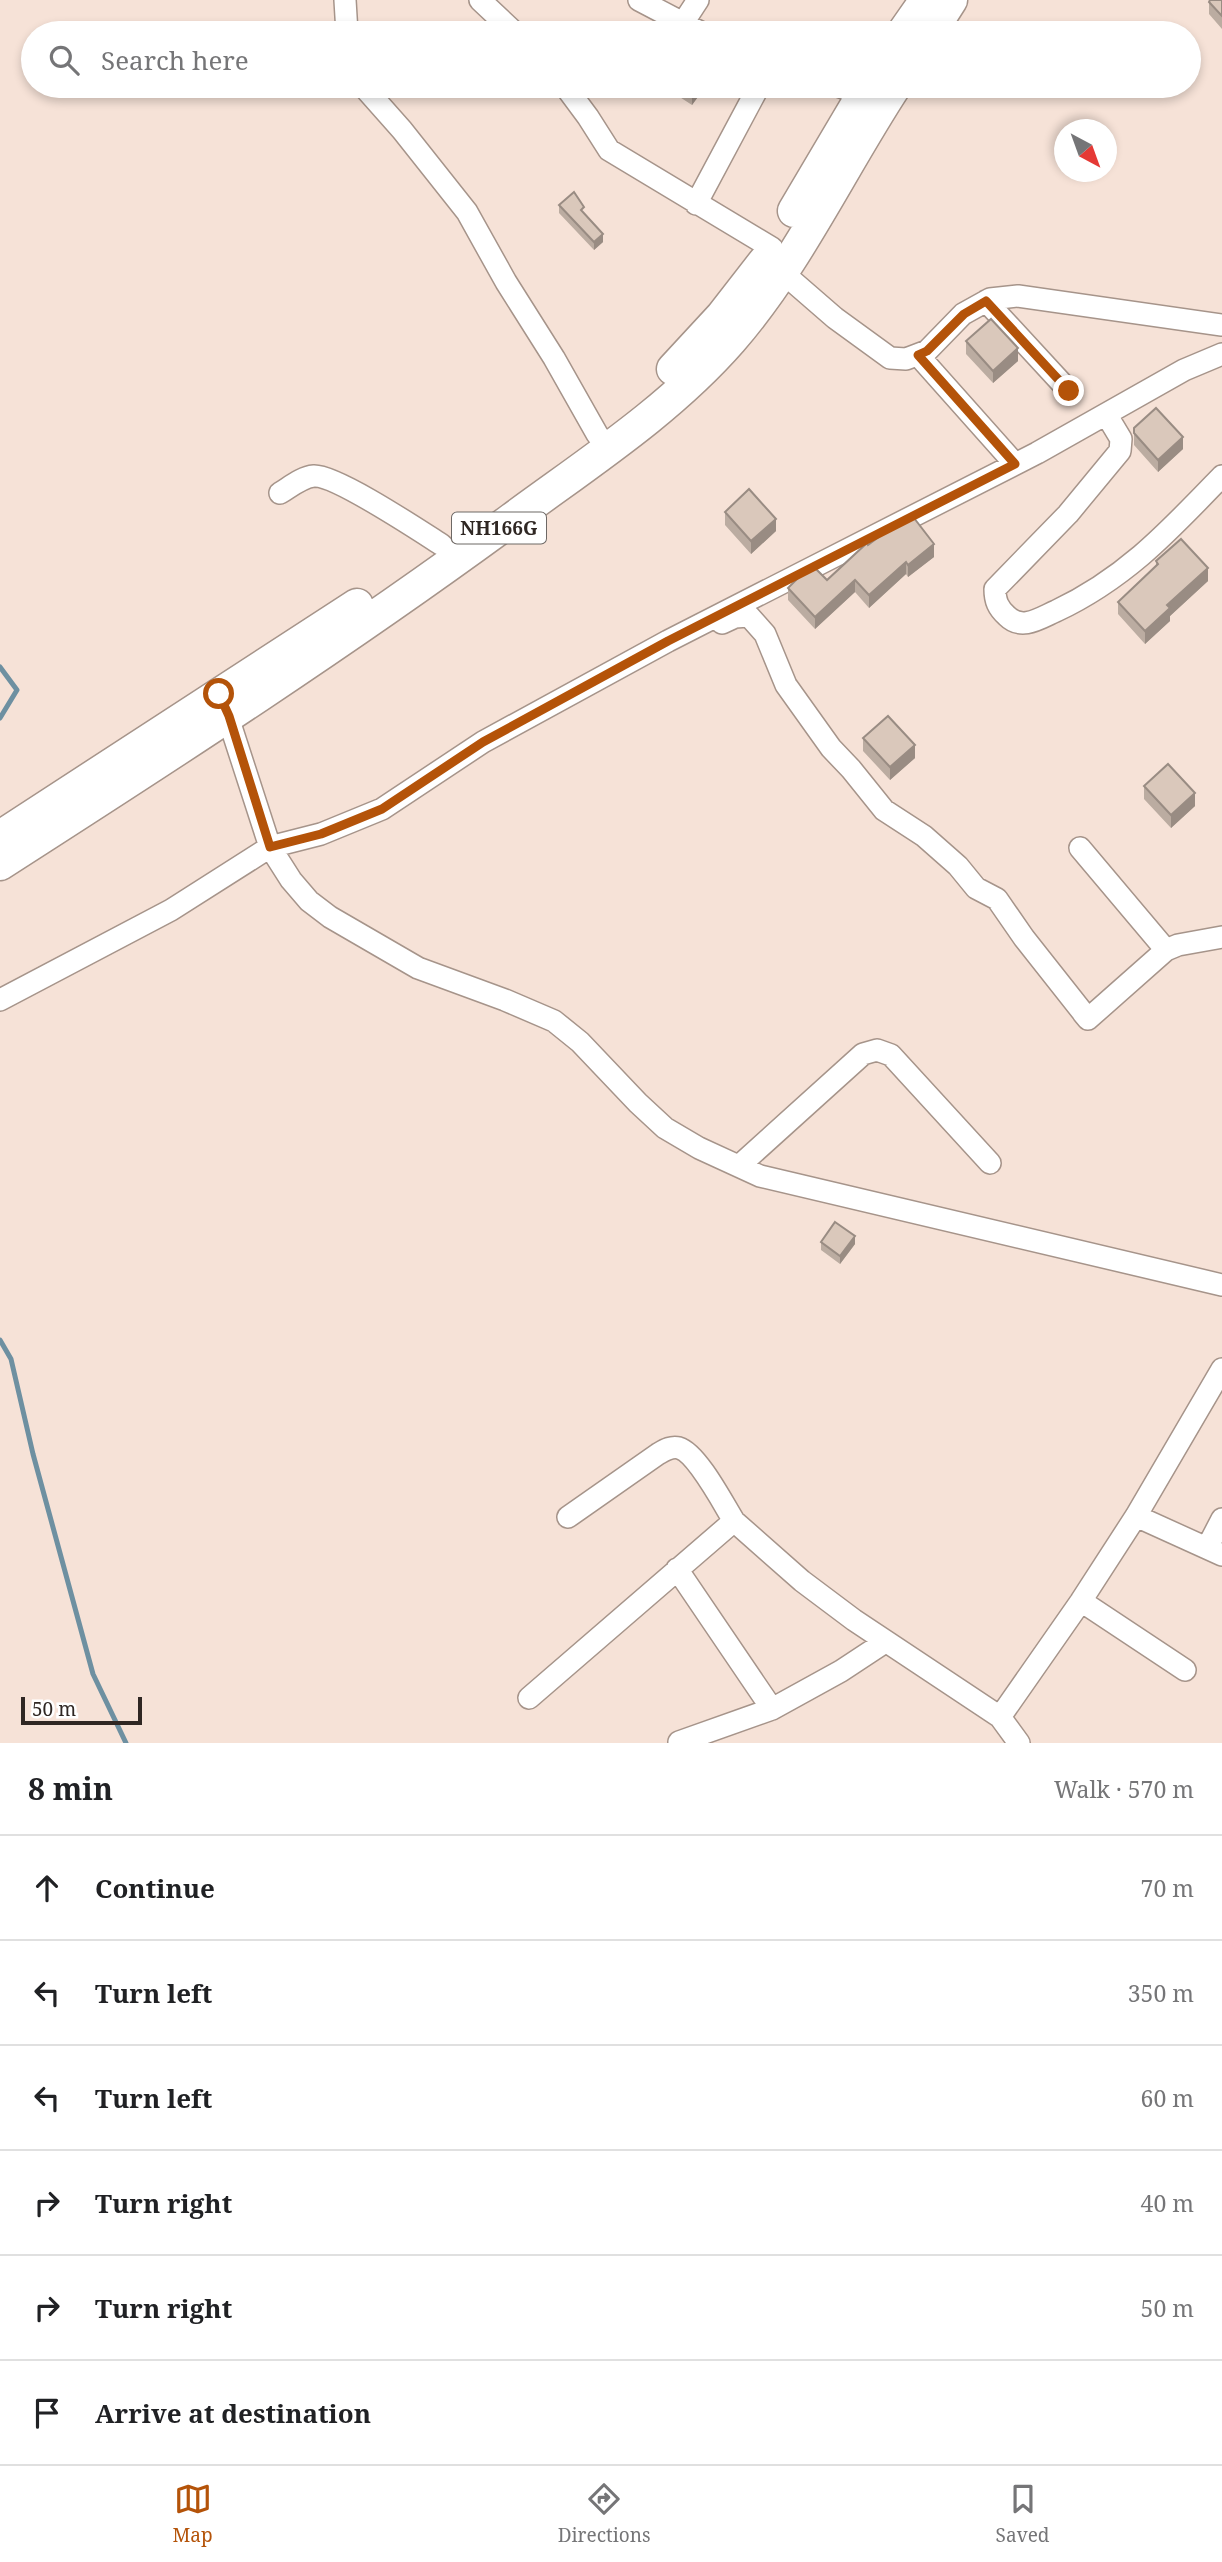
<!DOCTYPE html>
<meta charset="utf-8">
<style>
:root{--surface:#fff;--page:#f2f2f2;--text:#202124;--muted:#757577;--line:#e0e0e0;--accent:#b45309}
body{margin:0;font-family:"Noto Serif",serif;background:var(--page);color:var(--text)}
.compass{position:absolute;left:1054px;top:119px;width:63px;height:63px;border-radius:50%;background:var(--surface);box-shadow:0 4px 10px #0003;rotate:139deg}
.scale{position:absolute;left:21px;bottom:18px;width:121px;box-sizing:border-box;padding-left:7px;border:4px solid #2f2723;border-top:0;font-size:19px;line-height:24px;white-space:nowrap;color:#2f2723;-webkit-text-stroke:5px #fff;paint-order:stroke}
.stop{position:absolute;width:21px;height:21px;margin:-16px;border:5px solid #b45309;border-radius:50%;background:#fff}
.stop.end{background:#b45309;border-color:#fff;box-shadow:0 2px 7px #0008}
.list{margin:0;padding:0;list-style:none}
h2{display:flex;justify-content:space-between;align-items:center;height:91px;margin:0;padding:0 28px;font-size:30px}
h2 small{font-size:23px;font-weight:400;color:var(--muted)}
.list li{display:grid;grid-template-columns:46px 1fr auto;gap:21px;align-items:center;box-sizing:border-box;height:105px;padding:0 28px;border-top:2px solid var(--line)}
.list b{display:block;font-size:26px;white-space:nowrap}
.list em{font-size:23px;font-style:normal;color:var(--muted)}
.icon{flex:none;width:38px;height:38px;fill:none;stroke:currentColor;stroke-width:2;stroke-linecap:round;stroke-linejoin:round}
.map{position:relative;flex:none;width:1222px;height:1743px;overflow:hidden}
.search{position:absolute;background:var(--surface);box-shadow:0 4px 10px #0003;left:21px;right:21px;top:21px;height:77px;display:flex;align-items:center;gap:18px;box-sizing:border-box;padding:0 24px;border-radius:38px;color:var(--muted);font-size:26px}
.sheet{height:721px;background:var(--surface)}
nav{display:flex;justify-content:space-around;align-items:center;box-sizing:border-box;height:98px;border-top:2px solid var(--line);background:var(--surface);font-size:19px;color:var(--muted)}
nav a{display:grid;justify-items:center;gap:4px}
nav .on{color:var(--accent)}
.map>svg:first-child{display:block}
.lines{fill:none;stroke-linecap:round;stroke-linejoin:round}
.stream{stroke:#6e90a1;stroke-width:5}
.minor-casing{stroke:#a6948a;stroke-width:24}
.highway-casing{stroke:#a6948a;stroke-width:35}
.minor{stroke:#fff;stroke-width:21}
.highway{stroke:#fff;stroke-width:32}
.wall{fill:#bbaca1}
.shaded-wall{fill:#998c83}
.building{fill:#dac8bb;stroke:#998c83;stroke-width:2}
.route{stroke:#b45309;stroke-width:9}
.labels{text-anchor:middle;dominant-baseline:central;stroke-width:6;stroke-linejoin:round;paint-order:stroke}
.shield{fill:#fff;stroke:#6d6865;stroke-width:2}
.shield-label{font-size:19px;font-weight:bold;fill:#2f2723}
</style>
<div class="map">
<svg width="1222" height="1743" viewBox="0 0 1222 1743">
<rect width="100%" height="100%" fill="#f6e2d7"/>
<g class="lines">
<!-- stream -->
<path class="stream" d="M 0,667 L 17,690 L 0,718
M 0,1340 L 11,1359 L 33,1454 L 93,1674 L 126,1743"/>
<!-- minor casing -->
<g class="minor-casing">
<path id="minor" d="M 345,0 L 347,33
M 480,0 L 515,33
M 639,0 L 702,33
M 683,23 L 698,0
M 363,86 L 402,130 L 467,212 L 506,282 L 554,358 L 597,434 L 608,449
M 565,86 L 588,117 L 609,150 L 772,248
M 838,86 L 862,95
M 696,204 L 759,86
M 782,272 L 835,318 L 890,358 L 906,359 L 927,351 L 963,314 L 990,299 L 1018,296 L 1222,325
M 986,301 L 1069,391
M 918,355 L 1015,464
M 1106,414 L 1121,439 L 1120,451 L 1068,514 L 995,589 C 995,601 998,608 1007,616 C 1022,631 1040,618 1056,611 C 1126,578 1169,531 1222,476
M 280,493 C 290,487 302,477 314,476 C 336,475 420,531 442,545
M 722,623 L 735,617 L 749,616 L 765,634 L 786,685 L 831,748 L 851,769 L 884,810 L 924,836 L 958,866 L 976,888 L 997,899 L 1024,938 L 1088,1019 L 1083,1013
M 224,705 L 270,847 L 291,880 L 309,901 L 330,917 L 418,968 L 505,1000 L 554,1021 L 580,1042 L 638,1103 L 665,1128 L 699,1148 L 760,1176 L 1222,1285
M 1080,848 L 1166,950
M 0,1000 L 171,910 L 270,847 L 321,834 L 382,809 L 483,742 L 668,641 L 1037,453 L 1184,370 L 1222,354
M 1088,1019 L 1166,950 L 1178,945 L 1222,937
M 739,1166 L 863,1054 L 877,1050 L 891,1055 L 990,1163
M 1136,1516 L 1222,1555
M 734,1521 L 802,1581 L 854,1620 L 1000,1717
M 1207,1548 L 1222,1519
M 677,1569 L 772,1709
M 1081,1601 L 1185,1670
M 529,1698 L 734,1521 C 724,1505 697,1453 679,1448 C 671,1446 665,1450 658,1454 L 568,1517
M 679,1742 L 772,1709 L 841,1671 L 885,1642
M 1019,1743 L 1000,1717 L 1081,1601 L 1136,1516 L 1222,1369"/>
</g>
<!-- highway casing -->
<g class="highway-casing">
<path id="highway" d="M 903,33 L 926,0
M 930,33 L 951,0
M 794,211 L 868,86
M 673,369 L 722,316 L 764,262
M 0,837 L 357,605
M 0,864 C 173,753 346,641 512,519 C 588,463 669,411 731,340 C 797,264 840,170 895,86"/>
</g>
<!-- minor -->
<use href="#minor" class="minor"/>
<!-- highway -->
<use href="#highway" class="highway"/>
</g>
<!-- wall -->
<path class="wall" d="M 1222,0 L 1222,29 L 1209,14 L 1209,2 Z
M 672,86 L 706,86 L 692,105 L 672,92 Z
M 559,205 L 584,214 L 603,242 L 594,250 L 559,213 Z
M 966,341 L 1018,361 L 993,383 L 966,354 Z
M 1134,428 L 1183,449 L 1158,472 L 1134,445 Z
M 725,512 L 776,531 L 751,554 L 725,525 Z
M 868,545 L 934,557 L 908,577 L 906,574 L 869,608 L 855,592 L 815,629 L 788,600 L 788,588 L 827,580 Z
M 1156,561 L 1208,581 L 1170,616 L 1170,621 L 1145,644 L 1118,614 L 1118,602 L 1156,566 Z
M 863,738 L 915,758 L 890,780 L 863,751 Z
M 1144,786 L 1195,806 L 1171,828 L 1144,799 Z
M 821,1242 L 855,1244 L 840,1264 L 821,1250 Z"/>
<!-- shaded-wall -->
<path class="shaded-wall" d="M 700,86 L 706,86 L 692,105 L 692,97 Z
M 603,234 L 603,242 L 594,250 L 594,242 Z
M 1018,348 L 1018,361 L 993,383 L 993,371 Z
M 1183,437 L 1183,449 L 1158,472 L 1158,460 Z
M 776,519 L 776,531 L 751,554 L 751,541 Z
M 934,544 L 934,557 L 908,577 L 908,565 Z
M 906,562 L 906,574 L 869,608 L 869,595 Z
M 1208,568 L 1208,581 L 1170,616 L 1170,621 L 1145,644 L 1145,631 L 1167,605 Z
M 855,580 L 855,592 L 815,629 L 815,617 Z
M 915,745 L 915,758 L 890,780 L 890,767 Z
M 1195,793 L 1195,806 L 1171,828 L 1171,815 Z
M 855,1236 L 855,1244 L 840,1264 L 840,1256 Z"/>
<!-- building -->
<path class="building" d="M 1210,0 L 1222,0 L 1222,16 L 1209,2 Z
M 676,86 L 700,86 L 692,97 Z
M 574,192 L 584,207 L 581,210 L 603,234 L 594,242 L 559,205 Z
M 991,319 L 1018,348 L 993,371 L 966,341 Z
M 1156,408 L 1183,437 L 1158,460 L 1134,433 L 1134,428 Z
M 749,489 L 776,519 L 751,541 L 725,512 Z
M 914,518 L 934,544 L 908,565 L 906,562 L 869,595 L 855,580 L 815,617 L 788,588 L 801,575 L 815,568 L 827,580 L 867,543 L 868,545 L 884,533 Z
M 1181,539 L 1208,568 L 1167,605 L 1170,608 L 1145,631 L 1118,602 L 1158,564 L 1156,561 Z
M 888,716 L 915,745 L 890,767 L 863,738 Z
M 1168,764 L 1195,793 L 1171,815 L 1144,786 Z
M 835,1222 L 855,1236 L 840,1256 L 821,1242 Z"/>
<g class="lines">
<!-- route -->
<path class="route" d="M 219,694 L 229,716 L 270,847 L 321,834 L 382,809 L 483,742 L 668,641 L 1015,464 L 918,355 L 927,351 L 964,314 L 986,301 L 1069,391"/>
</g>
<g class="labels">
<!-- shield labels -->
<rect class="shield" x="452" y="512.5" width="94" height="31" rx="5"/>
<g class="shield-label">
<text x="499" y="528">NH166G</text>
</g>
</g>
</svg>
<svg class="compass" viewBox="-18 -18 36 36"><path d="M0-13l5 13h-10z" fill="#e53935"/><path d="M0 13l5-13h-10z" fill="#757577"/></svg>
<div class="scale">50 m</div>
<div class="stop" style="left:219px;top:694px"></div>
<div class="stop end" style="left:1069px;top:391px"></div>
<div class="search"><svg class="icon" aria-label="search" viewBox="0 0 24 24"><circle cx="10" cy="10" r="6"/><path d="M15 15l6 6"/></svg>Search here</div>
</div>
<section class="sheet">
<h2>8 min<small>Walk · 570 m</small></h2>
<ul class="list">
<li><svg class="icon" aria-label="ahead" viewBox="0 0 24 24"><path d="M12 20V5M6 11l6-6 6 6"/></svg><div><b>Continue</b></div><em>70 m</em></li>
<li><svg class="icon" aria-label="left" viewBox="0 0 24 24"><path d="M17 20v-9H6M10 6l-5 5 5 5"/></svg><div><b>Turn left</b></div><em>350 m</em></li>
<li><svg class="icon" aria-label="left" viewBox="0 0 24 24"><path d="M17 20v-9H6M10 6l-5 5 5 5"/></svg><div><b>Turn left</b></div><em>60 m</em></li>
<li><svg class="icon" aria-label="right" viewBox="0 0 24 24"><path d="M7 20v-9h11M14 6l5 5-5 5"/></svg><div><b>Turn right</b></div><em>40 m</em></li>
<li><svg class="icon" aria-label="right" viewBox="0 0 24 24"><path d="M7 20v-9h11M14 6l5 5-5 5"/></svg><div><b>Turn right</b></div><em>50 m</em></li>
<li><svg class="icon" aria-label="arrive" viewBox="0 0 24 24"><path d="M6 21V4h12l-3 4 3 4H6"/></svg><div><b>Arrive at destination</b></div></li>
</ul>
</section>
<nav>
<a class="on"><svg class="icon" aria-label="map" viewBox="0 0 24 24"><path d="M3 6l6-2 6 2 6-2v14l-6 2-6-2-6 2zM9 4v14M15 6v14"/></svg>Map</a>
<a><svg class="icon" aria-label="directions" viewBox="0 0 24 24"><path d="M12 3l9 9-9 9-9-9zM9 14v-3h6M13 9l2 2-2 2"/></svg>Directions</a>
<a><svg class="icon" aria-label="saved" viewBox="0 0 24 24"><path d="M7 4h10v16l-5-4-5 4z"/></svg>Saved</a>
</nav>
